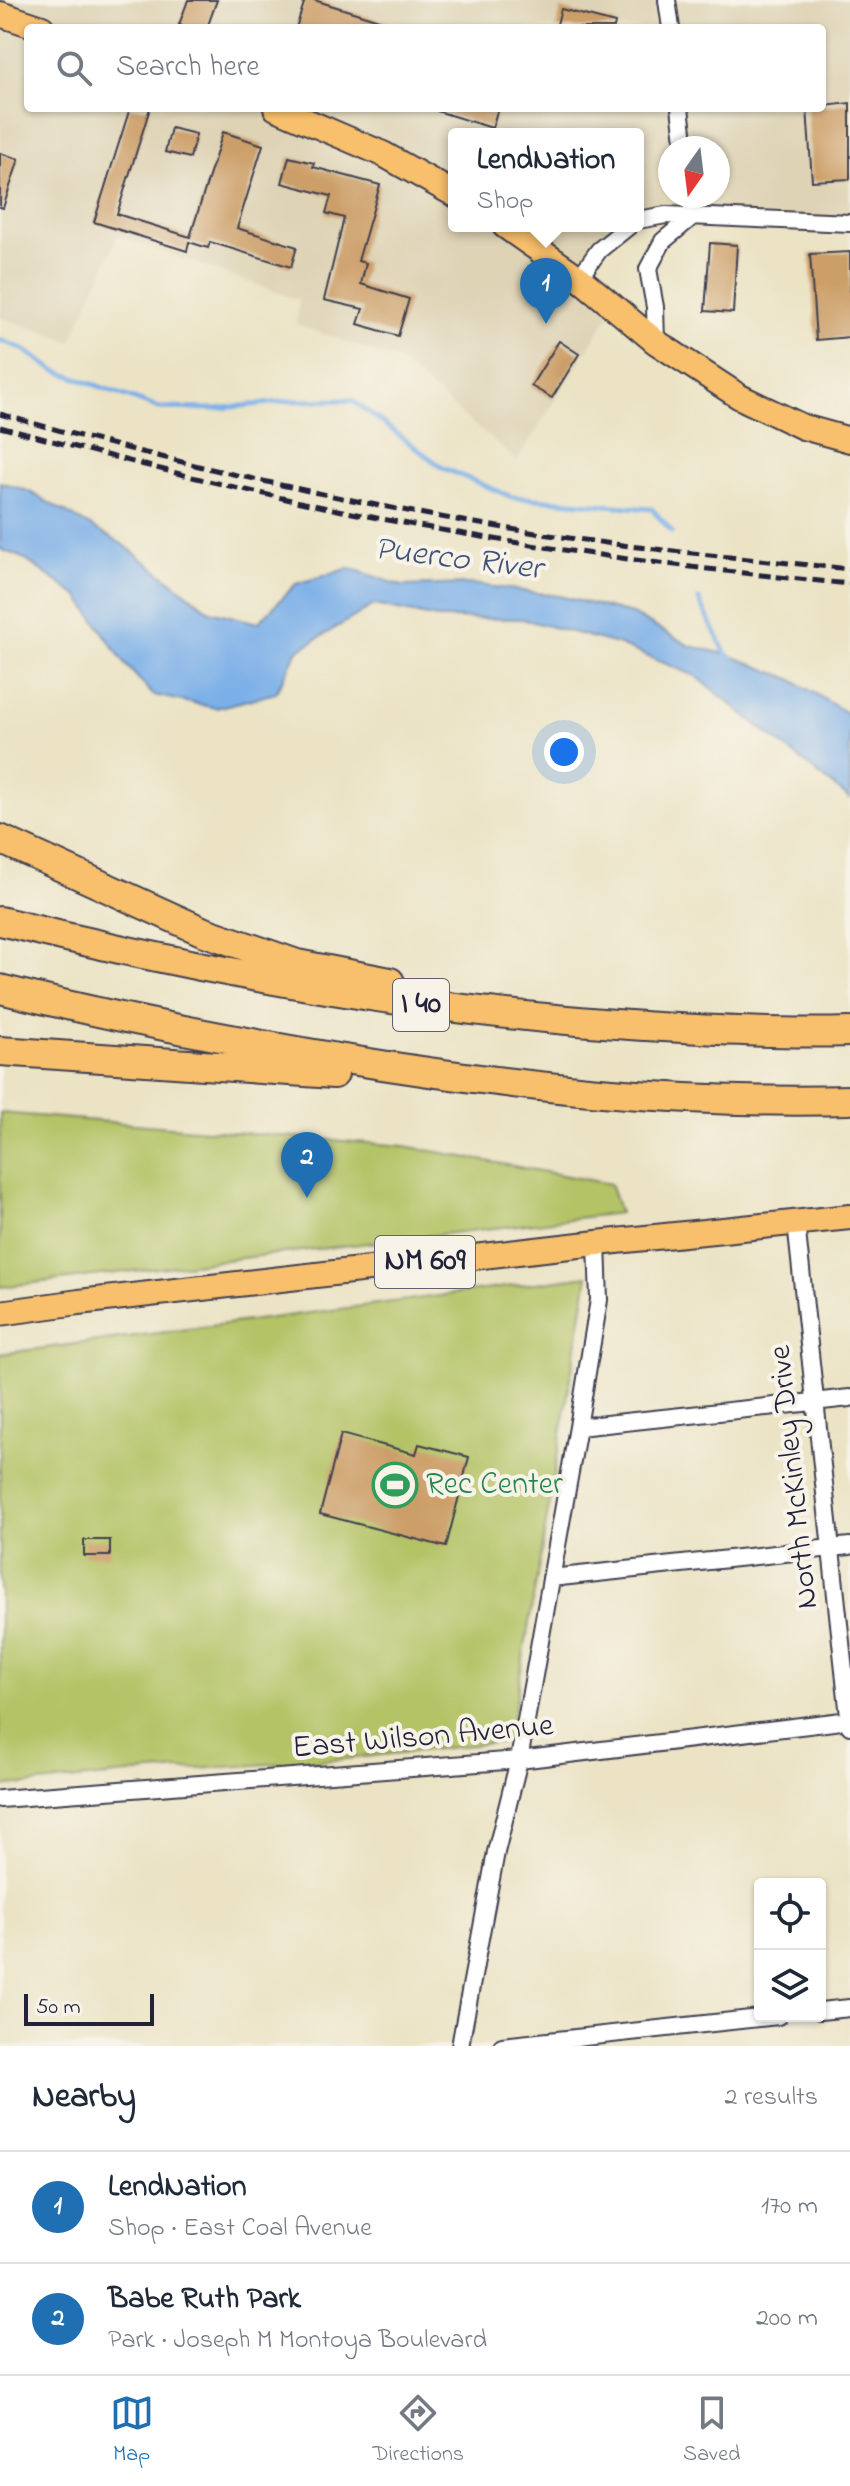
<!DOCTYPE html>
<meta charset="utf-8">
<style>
:root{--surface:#fff;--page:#f6f6f7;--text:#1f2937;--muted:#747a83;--line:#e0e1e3;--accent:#1f6fb2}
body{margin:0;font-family:"Indie Flower",sans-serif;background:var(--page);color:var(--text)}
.controls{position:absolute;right:24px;bottom:24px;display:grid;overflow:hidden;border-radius:8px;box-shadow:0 2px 6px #0004}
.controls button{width:72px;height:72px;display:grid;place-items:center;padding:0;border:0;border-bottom:2px solid var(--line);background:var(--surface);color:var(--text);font:40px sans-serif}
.compass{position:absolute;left:658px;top:136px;width:72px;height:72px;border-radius:50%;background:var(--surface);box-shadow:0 2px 6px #0004;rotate:194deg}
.scale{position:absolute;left:24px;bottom:20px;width:130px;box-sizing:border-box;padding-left:8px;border:4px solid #22223b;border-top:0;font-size:22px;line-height:28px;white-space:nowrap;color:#22223b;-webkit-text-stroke:6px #f7f3e8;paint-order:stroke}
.you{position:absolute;left:564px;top:752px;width:28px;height:28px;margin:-20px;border:6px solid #fff;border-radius:50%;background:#1a73e8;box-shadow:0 0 0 12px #1a73e833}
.badge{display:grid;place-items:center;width:52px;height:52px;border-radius:50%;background:var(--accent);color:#fff;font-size:26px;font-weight:700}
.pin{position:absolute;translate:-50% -66px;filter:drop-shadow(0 2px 4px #0008)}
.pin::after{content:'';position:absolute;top:42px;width:28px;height:24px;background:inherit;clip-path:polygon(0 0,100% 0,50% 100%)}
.popup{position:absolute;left:448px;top:128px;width:196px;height:104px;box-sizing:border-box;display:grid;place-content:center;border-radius:8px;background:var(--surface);filter:drop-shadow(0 2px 6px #0005);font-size:26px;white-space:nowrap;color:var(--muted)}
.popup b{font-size:30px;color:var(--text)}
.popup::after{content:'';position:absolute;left:50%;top:100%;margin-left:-16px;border:16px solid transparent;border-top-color:var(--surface)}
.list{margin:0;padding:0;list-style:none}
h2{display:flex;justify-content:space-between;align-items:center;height:104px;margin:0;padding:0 32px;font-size:34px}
h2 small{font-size:26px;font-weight:400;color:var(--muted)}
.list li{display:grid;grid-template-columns:52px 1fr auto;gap:24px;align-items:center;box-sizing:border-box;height:112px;padding:0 32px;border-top:2px solid var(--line)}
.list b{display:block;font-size:30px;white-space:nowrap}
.list p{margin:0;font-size:26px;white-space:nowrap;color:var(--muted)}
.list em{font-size:26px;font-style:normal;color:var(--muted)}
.icon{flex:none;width:44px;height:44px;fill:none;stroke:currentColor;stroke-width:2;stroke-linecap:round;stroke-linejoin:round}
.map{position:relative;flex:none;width:850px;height:2046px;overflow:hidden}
.search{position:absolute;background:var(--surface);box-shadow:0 2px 6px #0004;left:24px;right:24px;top:24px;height:88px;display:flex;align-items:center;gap:20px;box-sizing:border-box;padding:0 28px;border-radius:8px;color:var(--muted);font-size:30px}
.sheet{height:328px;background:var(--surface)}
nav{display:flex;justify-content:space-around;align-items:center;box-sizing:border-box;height:112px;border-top:2px solid var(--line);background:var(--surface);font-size:22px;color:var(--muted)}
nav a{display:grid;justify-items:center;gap:4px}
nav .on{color:var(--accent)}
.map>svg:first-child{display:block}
.built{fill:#ded3b5;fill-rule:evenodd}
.green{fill:#b3c365;stroke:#6a7250;stroke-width:2}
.water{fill:#7aafe8;stroke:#4e6892;stroke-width:2}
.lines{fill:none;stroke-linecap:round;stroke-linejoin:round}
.stream{stroke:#7aafe8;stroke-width:5}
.building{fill:#cc9e67}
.street-casing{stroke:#403f50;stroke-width:20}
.primary-casing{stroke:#403f50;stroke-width:28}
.highway-casing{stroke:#403f50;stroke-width:32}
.street{stroke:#fff;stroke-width:16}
.primary{stroke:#f8bf6c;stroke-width:24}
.highway{stroke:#f8bf6c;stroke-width:28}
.rail{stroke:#22223b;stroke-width:5;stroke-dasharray:12 6;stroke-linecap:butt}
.labels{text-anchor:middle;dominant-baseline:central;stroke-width:8;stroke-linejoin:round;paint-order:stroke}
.shield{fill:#f7f3e8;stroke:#62616f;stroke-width:2}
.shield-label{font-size:30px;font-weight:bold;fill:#22223b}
.street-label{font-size:32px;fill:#22223b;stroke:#f7f3e8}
.leisure-label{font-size:32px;fill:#27864d;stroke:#f7f3e8;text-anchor:start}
.water-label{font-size:34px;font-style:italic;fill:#415378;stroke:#f7f3e8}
</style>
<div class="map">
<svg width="850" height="2046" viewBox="0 0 850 2046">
<rect width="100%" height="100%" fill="#f7f3e8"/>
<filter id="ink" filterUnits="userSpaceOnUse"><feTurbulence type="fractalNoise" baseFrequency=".0125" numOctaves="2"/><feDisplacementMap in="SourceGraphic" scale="16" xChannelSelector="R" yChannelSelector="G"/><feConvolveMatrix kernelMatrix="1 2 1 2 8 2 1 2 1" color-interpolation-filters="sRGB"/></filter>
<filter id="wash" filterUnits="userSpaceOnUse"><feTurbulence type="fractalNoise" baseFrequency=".006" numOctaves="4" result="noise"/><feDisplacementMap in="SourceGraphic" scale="32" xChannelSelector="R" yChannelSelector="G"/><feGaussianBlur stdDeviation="1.8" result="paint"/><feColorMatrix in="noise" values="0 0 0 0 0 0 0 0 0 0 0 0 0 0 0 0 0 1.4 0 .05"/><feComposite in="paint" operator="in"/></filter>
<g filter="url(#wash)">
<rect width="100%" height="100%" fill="#ebe3c4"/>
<!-- built -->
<path class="built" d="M 0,0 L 850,0 L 850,223 L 638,220 L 638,134 L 454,134 L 454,226 L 629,226 L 579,277 L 614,307 L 517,461 L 399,361 L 296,324 L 299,300 L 118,236 L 71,342 L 0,317 ZM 28,28 L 822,28 L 822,108 L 28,108 ZM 670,148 L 718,148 L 718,196 L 670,196 Z"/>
<!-- green -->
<path class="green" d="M 0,1113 L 405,1146 L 610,1184 L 620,1213 L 0,1287 Z
M 588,1276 L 509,1741 L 345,1759 L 137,1773 L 0,1787 L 0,1354 Z"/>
<!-- water -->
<path class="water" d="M 0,482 L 28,491 L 124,545 L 210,611 L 258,623 L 296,584 L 350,568 L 402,586 L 472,584 L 559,596 L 632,614 L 690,646 L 726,654 L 791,679 L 850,715 L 850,799 L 696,676 L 617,644 L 522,619 L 437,618 L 374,605 L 297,651 L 276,693 L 216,708 L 153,695 L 125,664 L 79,597 L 23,558 L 0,549 Z"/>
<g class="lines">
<!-- stream -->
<path class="stream" d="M 0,340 L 21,348 L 54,370 L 159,408 L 214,409 L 289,401 L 352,400 L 443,468 L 512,497 L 652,509 L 672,532
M 699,600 L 726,654 L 732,658"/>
</g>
<g id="blocks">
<!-- building -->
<path class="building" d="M 188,0 L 217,0 L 207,28 L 188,28 L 179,25 Z
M 305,0 L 314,0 L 395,25 L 394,28 L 296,28 Z
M 561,9 L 615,23 L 614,28 L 556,28 Z
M 850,103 L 850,179 L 812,181 L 807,108 Z
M 130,108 L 150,108 L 117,214 L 190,237 L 223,132 L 263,145 L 237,228 L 297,247 L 291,267 L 210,242 L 208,248 L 189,242 L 187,251 L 94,222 Z
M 437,108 L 498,108 L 492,128 L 437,111 Z
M 171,128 L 196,134 L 190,158 L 165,152 Z
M 0,153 L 19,159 L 3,208 L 0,207 Z
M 289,157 L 314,163 L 313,167 L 380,185 L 358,261 L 366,263 L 361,284 L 409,299 L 398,336 L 358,324 L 363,309 L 324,300 L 344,218 L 326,213 L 331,196 L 282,183 Z
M 710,243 L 737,245 L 733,313 L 705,311 Z
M 850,252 L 850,337 L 816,340 L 810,254 Z
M 559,341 L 579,354 L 552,398 L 531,386 Z
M 341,1434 L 416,1454 L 419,1444 L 469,1457 L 446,1547 L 320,1514 Z
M 84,1540 L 110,1540 L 110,1556 L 84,1556 Z"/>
</g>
</g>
<g filter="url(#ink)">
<use href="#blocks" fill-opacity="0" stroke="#403f50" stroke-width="2"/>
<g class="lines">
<!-- street casing -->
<g class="street-casing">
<path id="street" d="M 667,0 L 671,28
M 680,108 L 685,148
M 691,196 L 693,216
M 638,220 L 666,215 L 850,223
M 579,278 L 599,250 L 629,226
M 656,342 L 655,307 L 648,269 L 663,241 L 693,216
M 796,1223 L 850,1726
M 578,1427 L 850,1398
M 551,1578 L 850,1546
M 0,1799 L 519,1760 L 850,1720
M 820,2011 L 850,2008
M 460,2046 L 496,1852 L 519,1760 L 578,1427 L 599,1300 L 597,1243
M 502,2046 L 778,2016"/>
</g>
<!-- primary casing -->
<g class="primary-casing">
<path id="primary" d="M 0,14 L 42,28
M 276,108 L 383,154 L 454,194
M 505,226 L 579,278 L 656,342 L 740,397 L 803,427 L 850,440
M 0,1313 L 79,1302 L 597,1243 L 850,1217"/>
</g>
<!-- highway casing -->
<g class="highway-casing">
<path id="highway" d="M 0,839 L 202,931 L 297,964 L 390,982
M 0,921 C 212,974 426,1012 644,1026 C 713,1030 781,1034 850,1032
M 0,989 C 112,1017 224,1039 338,1058 C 507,1086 679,1105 850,1100
M 0,1051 L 334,1074"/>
</g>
<!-- street -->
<use href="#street" class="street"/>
<!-- primary -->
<use href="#primary" class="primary"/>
<!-- highway -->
<use href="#highway" class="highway"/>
<!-- rail -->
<path class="rail" d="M 0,414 C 180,465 364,507 549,535 C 649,550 750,559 850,569
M 0,427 C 94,452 187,477 282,498 C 469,540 659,566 850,584"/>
</g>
</g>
<!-- icons -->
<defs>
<g id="stadium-ring" transform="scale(2.3)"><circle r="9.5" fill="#f7f3e8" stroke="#2e9e5b" stroke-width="1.5"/><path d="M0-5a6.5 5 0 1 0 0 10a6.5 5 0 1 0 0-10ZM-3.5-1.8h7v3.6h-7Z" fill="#2e9e5b"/></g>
</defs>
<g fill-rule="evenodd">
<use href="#stadium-ring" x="395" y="1485"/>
</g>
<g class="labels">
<!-- shield labels -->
<g class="shield">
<rect x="393" y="979" width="56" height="52" rx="6"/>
<rect x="375" y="1236" width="100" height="52" rx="6"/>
</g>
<g class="shield-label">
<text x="421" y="1005">I 40</text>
<text x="425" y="1262">NM 609</text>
</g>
<!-- street labels -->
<g class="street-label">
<text transform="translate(795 1477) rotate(-96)">North McKinley Drive</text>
<text transform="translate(423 1738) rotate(-5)">East Wilson Avenue</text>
</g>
<!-- leisure labels -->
<g class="leisure-label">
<text x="426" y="1485">Rec Center</text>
</g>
<!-- water labels -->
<g class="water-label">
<text transform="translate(458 560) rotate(7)">Puerco River</text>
</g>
</g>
</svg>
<div class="controls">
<button><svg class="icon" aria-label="locate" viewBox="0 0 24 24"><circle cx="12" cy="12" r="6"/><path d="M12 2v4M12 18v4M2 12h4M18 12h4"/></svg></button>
<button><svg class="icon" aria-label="layers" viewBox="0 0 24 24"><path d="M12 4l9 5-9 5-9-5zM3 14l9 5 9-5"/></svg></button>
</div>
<svg class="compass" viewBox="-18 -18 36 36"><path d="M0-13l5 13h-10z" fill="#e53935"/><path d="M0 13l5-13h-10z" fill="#747a83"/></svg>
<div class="scale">50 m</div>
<div class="you"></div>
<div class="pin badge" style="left:546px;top:324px">1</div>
<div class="popup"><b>LendNation</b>Shop</div>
<div class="pin badge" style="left:307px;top:1198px">2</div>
<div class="search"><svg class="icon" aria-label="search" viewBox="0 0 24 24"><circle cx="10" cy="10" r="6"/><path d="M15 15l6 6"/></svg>Search here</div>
</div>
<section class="sheet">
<h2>Nearby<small>2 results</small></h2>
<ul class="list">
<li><span class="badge">1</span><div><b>LendNation</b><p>Shop · East Coal Avenue</p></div><em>170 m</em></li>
<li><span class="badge">2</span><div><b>Babe Ruth Park</b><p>Park · Joseph M Montoya Boulevard</p></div><em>200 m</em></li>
</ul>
</section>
<nav>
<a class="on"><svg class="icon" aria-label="map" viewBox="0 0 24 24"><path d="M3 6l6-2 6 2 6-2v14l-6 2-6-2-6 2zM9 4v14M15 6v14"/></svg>Map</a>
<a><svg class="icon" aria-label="directions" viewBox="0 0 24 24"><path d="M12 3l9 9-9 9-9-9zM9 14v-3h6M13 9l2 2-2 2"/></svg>Directions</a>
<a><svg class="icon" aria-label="saved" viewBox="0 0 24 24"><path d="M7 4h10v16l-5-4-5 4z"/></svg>Saved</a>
</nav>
